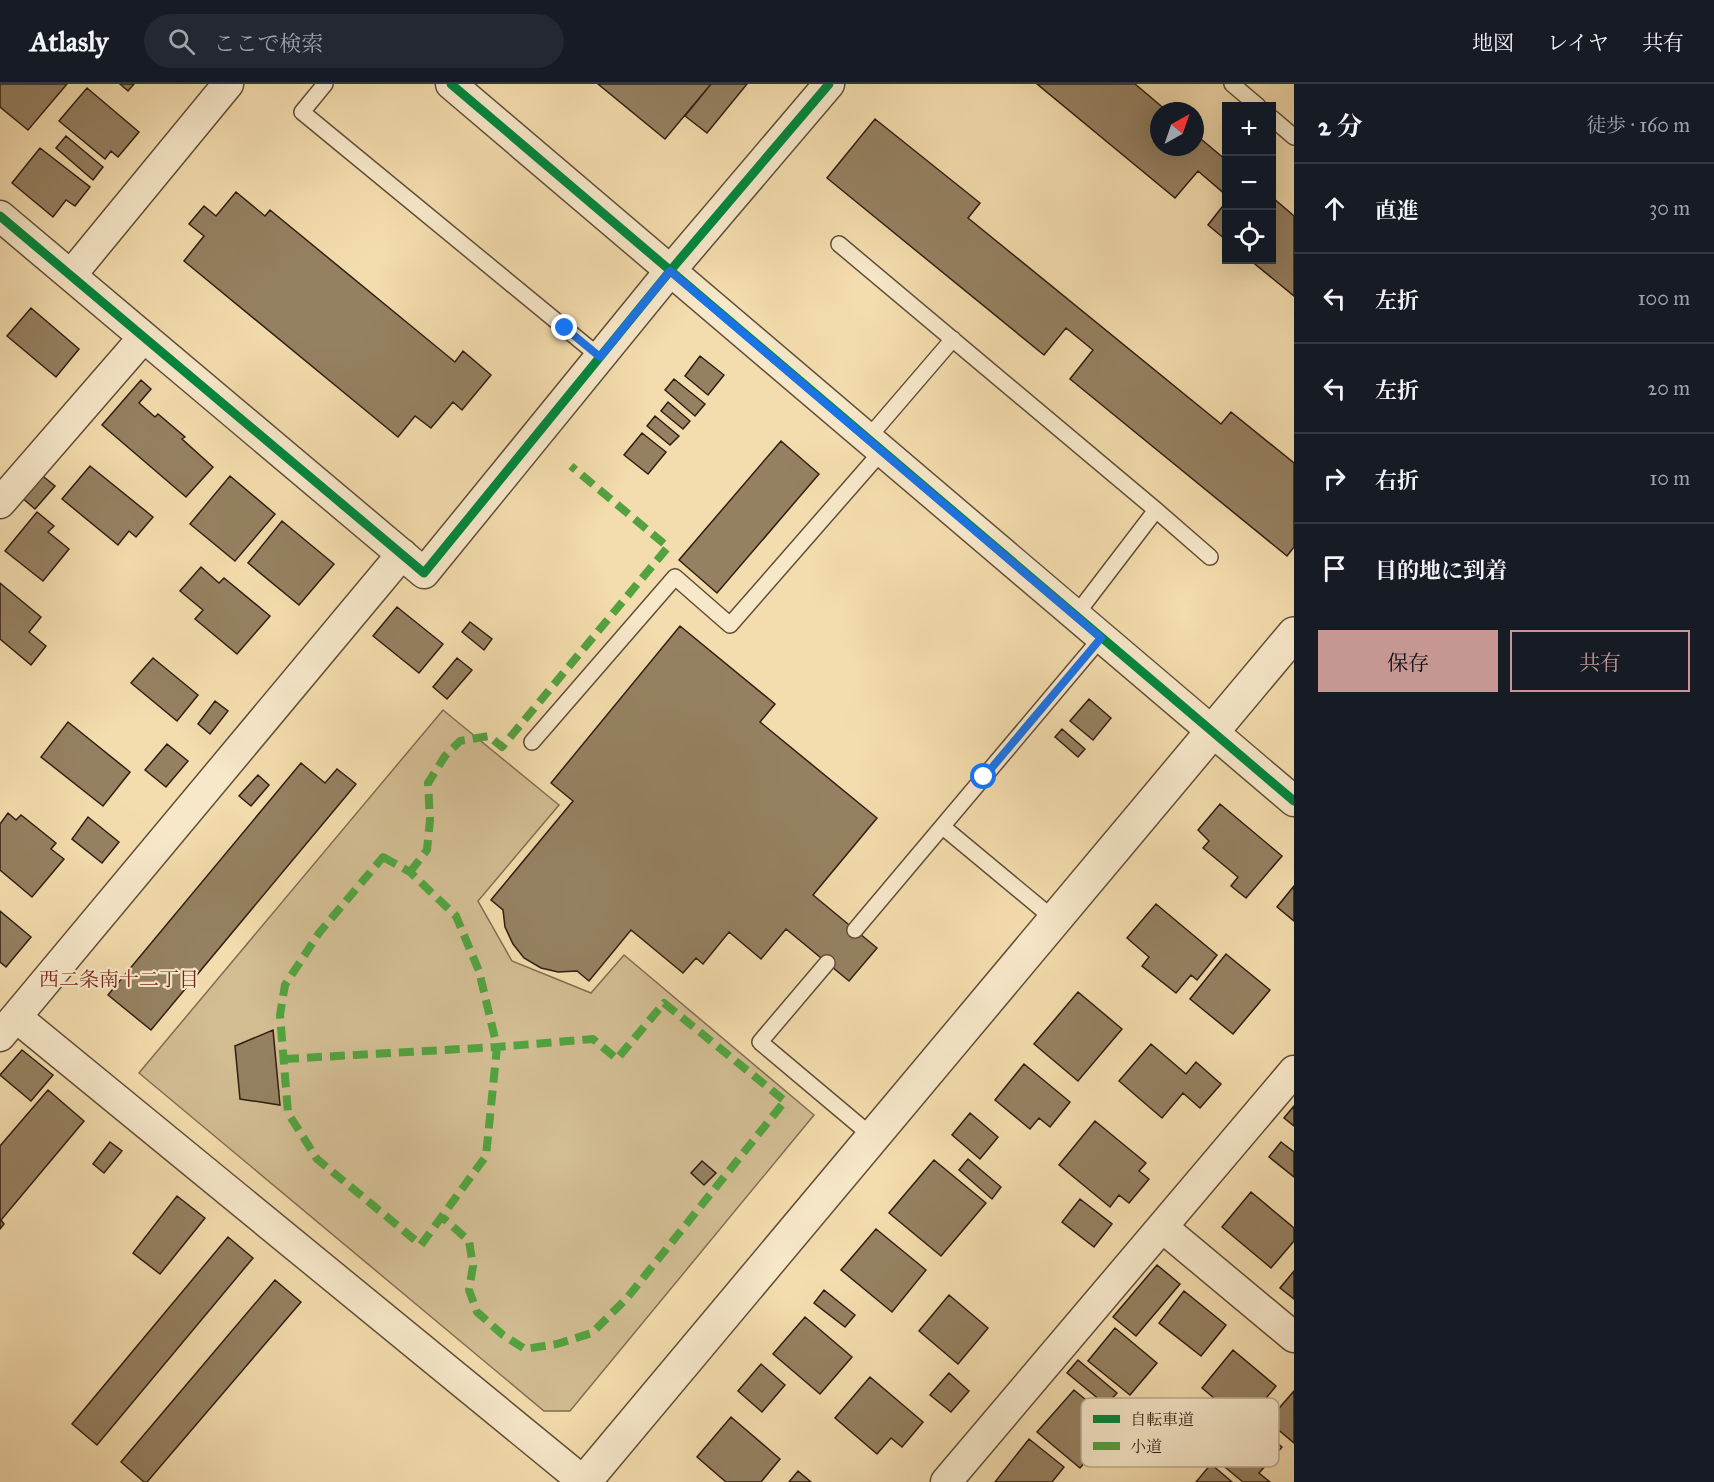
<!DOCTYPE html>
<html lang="ja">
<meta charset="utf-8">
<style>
:root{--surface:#171b24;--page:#242831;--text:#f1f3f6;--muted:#9ea1a6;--line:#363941;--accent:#c59692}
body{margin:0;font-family:"IM FELL Great Primer","Noto Serif JP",serif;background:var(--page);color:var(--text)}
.controls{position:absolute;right:18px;top:18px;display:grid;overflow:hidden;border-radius:0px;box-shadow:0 6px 24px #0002}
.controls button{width:54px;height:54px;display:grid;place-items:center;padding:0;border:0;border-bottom:2px solid var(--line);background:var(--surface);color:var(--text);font:30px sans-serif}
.compass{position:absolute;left:1150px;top:18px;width:54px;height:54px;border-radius:50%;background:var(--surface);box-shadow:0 6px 24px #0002;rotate:40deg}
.stop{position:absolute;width:18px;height:18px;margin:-14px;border:4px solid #1a73e8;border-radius:50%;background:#fff}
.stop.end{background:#1a73e8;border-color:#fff;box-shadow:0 2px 6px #0008}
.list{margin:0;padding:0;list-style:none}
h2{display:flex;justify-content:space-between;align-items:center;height:78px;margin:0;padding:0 24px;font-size:26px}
h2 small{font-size:20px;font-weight:400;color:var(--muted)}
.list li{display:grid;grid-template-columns:39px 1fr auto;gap:18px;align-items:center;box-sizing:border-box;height:90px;padding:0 24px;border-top:2px solid var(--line)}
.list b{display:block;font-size:22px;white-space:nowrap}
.list em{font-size:20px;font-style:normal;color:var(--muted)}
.actions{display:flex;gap:12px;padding:18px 24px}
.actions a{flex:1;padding:14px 0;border:2px solid var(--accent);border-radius:0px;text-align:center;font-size:21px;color:var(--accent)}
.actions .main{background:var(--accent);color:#111}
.icon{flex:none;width:33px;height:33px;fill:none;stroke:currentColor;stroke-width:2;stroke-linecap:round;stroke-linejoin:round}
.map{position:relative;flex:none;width:1294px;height:1398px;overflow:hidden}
header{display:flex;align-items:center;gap:36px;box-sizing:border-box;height:84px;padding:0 30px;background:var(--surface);border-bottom:2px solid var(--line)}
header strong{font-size:28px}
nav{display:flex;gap:33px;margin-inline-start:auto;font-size:21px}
.search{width:420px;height:54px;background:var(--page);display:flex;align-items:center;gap:15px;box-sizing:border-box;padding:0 21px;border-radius:33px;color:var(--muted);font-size:22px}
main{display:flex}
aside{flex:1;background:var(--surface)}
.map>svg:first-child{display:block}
.green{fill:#d2bc92;stroke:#816e52;stroke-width:1.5}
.building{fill:#958162;stroke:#301f11;stroke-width:1.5}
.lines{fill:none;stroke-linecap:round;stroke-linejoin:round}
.service-casing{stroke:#614e38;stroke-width:18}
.minor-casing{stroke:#614e38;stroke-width:33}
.tertiary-casing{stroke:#614e38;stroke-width:36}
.service{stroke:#f7e8ca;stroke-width:15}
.minor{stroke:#f7e8ca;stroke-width:30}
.tertiary{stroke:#f7e8ca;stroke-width:33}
.quiet{stroke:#52a23f;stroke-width:8;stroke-dasharray:15 8;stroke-linecap:butt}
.cycleway-casing{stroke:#f7e8ca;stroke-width:13}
.cycleway{stroke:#00873e;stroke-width:9}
.route{stroke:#1a73e8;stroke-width:8}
.labels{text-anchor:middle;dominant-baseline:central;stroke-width:4.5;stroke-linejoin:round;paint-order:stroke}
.neighbourhood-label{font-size:20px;fill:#7a1f14;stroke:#f7e8ca}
.key{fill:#f7e8ca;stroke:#bbac92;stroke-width:1.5}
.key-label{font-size:16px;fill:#301f11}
</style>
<header>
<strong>Atlasly</strong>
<div class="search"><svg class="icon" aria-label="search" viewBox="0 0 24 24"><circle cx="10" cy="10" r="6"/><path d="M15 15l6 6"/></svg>ここで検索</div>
<nav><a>地図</a><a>レイヤ</a><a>共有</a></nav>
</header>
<main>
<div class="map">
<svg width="1294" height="1398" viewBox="0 0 1294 1398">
<rect width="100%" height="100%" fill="#f3dcad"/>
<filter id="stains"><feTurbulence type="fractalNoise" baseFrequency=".00333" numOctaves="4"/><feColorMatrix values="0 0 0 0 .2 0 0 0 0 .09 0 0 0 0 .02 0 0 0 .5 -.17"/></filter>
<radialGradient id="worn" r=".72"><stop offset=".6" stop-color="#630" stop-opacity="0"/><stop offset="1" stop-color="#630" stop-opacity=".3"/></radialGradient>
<!-- green -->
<path class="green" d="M 443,626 L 559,721 L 478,817 L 512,877 L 591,909 L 624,871 L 814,1031 L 570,1327 L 544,1327 L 139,989 Z"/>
<!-- building -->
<path class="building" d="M 0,0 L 67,0 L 28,46 L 0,23 Z
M 120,0 L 134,0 L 128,7 Z
M 598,0 L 711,0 L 665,55 Z
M 711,0 L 747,0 L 707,49 L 685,32 Z
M 1037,0 L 1135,0 L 1167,27 L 1159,27 L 1159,63 L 1195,63 L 1195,50 L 1226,76 L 1226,111 L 1198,87 L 1175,114 Z
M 87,4 L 139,48 L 118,73 L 111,67 L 105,75 L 59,37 Z
M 875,35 L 980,119 L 968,134 L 1221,340 L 1231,328 L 1294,379 L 1294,463 L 1287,472 L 1070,295 L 1093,266 L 1066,244 L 1044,271 L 827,94 Z
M 66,52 L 103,83 L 93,96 L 56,64 Z
M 40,64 L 90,103 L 75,122 L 66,116 L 53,133 L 12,99 Z
M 236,108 L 265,132 L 270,126 L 455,278 L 463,267 L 491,291 L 462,326 L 453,318 L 431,344 L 415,332 L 398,353 L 184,177 L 204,152 L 189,140 L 204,122 L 216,132 Z
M 1272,113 L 1294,132 L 1294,212 L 1250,176 L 1272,176 Z
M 1226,118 L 1226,156 L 1208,141 Z
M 31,224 L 79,265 L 56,293 L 7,252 Z
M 700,272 L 724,291 L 708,311 L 685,292 Z
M 674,295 L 705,320 L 695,332 L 665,306 Z
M 141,296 L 151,305 L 139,319 L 155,333 L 158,330 L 185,353 L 182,355 L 213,383 L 186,413 L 102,341 Z
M 668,318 L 690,337 L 683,345 L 661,327 Z
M 655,332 L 679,352 L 670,361 L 647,342 Z
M 642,349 L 666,368 L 648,390 L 624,371 Z
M 781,357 L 819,390 L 717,509 L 679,476 Z
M 90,382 L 153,433 L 136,453 L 129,447 L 118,461 L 62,415 Z
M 39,389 L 55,402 L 35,425 L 20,412 Z
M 230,392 L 275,430 L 235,477 L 190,440 Z
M 37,428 L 54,442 L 48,448 L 69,465 L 43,497 L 5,467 Z
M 282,437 L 334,480 L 299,521 L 248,479 Z
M 201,483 L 219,499 L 224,494 L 270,532 L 237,570 L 195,535 L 203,526 L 180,507 Z
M 0,499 L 41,533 L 29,548 L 46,562 L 31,581 L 0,555 Z
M 397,523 L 443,560 L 419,589 L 373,552 Z
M 470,538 L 492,555 L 484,566 L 462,548 Z
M 680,542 L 775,620 L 760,638 L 877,734 L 813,811 L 877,864 L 849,897 L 786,845 L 761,875 L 729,848 L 703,880 L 696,874 L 683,889 L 631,846 L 589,897 L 577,887 L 558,888 L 541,884 L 524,874 L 513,860 L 505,843 L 503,826 L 491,816 L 573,717 L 551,699 Z
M 153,574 L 198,611 L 177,637 L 131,599 Z
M 457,574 L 472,586 L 447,615 L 433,603 Z
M 1089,615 L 1111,634 L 1093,656 L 1070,637 Z
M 215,617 L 228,627 L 210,650 L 198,640 Z
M 68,638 L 130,688 L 103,722 L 41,673 Z
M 1062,645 L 1085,665 L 1078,673 L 1055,653 Z
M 167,660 L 188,677 L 166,703 L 145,686 Z
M 301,679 L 325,699 L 337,685 L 356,700 L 151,946 L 108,911 Z
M 258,691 L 269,701 L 251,722 L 239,712 Z
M 1220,720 L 1282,772 L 1246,814 L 1231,802 L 1238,793 L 1203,764 L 1209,757 L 1198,746 Z
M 8,729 L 16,736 L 21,731 L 56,759 L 51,765 L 64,775 L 32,813 L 0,786 L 0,740 Z
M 88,733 L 119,758 L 102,779 L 72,755 Z
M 1294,802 L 1294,837 L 1277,823 Z
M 1156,820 L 1217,871 L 1197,896 L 1191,891 L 1176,909 L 1142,882 L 1149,873 L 1127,854 Z
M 0,827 L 31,853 L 6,883 L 0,878 Z
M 1226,870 L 1270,906 L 1233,950 L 1190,915 Z
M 1078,908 L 1122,945 L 1078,997 L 1034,960 Z
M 273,946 L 280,1021 L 240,1015 L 235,962 Z
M 1151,960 L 1186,990 L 1196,978 L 1221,1000 L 1200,1024 L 1183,1009 L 1162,1034 L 1119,997 Z
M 22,966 L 53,991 L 31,1017 L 0,991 Z
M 1024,980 L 1070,1018 L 1050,1043 L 1039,1034 L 1030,1045 L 995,1016 Z
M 48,1006 L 84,1037 L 1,1136 L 4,1140 L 0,1145 L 0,1062 Z
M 1294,1022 L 1294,1042 L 1284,1034 Z
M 970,1029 L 998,1053 L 980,1075 L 952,1051 Z
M 1095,1037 L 1146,1079 L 1139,1087 L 1149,1095 L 1129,1119 L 1119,1111 L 1110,1123 L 1059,1081 Z
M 110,1058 L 122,1067 L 104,1089 L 93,1080 Z
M 1281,1058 L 1294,1068 L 1294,1093 L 1269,1073 Z
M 968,1075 L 1001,1103 L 992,1115 L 959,1086 Z
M 934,1076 L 986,1119 L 941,1172 L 889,1129 Z
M 702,1077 L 716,1089 L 704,1101 L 691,1089 Z
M 1251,1108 L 1294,1144 L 1294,1157 L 1271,1184 L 1222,1143 Z
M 177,1112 L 205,1134 L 160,1190 L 133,1169 Z
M 1080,1115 L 1112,1140 L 1094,1163 L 1062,1138 Z
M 876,1145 L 926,1186 L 892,1228 L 841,1186 Z
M 228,1153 L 253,1174 L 97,1361 L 72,1340 Z
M 1157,1181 L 1180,1200 L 1136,1252 L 1113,1233 Z
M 1294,1187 L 1294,1215 L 1280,1204 Z
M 275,1196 L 301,1218 L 147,1398 L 144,1398 L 121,1378 Z
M 824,1206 L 855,1231 L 845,1243 L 814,1219 Z
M 1184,1207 L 1226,1241 L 1201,1272 L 1159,1239 Z
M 949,1211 L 988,1244 L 958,1280 L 919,1247 Z
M 805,1233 L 852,1273 L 820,1310 L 773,1270 Z
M 1115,1244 L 1157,1279 L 1130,1311 L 1088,1277 Z
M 1233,1266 L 1276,1302 L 1245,1340 L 1202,1304 Z
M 1078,1276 L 1117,1309 L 1106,1321 L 1067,1289 Z
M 761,1280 L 785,1301 L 762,1328 L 738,1307 Z
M 949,1289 L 969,1307 L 951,1328 L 930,1311 Z
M 870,1293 L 923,1338 L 902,1363 L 891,1354 L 877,1370 L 835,1334 Z
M 1074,1306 L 1104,1331 L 1088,1350 L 1100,1361 L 1080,1384 L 1037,1348 Z
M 1294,1307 L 1294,1359 L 1268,1337 Z
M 731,1333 L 780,1375 L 761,1398 L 726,1398 L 697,1373 Z
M 1254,1339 L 1282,1363 L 1259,1389 L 1270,1398 L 1243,1398 L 1220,1379 Z
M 1029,1355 L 1064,1383 L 1052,1398 L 995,1398 Z
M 1211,1380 L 1232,1398 L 1196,1398 Z
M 798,1387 L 811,1398 L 789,1398 Z"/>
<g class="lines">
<!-- service casing -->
<g class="service-casing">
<path id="service" d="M 325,0 L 302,28 L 600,273
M 1232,0 L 1258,22
M 1272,34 L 1294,53
M 839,160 L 1156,426 L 1210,473
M 868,354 L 953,255
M 1075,532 L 1156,426
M 532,658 L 675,493 L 730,541 L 882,367
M 943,743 L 1055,836
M 855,846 L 1101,554
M 827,879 L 760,958 L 873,1053"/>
</g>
<!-- minor casing -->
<g class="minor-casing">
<path id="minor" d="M 451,0 L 1294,717
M 0,132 L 424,489 L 670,187 L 829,0
M 71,191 L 228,0
M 0,419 L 143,254
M 16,933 L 584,1398
M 0,952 L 402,470
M 1162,1143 L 1294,1253
M 946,1398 L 1294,987"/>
</g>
<!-- tertiary casing -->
<g class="tertiary-casing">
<path id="tertiary" d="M 584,1398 L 1294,550"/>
</g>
<!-- service -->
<use href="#service" class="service"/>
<!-- minor -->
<use href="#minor" class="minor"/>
<!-- tertiary -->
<use href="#tertiary" class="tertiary"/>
<!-- quiet -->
<path class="quiet" d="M 383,773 L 410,788 L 456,832 L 479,887 L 497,963 L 486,1072 L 421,1161 L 317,1075 L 288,1029 L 280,931 L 285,901 L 319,849 Z
M 410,788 L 427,766 L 430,736 L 428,699 L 445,672 L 460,657 L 489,652 L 502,663 L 668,463 L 571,382
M 284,975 L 497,963 L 593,955 L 617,975 L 664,919 L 785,1017 L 627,1214 L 592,1249 L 557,1260 L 525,1265 L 503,1251 L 477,1228 L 469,1206 L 473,1182 L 469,1157 L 442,1133"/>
<!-- cycleway casing -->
<g class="cycleway-casing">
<path id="cycleway" d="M 451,0 L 1294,717
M 0,132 L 424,489 L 670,187 L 829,0"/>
</g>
<!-- cycleway -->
<use href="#cycleway" class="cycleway"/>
</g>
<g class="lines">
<!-- route -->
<path class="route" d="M 565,244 L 600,273 L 670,187 L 1101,554 L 984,693"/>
</g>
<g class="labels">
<!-- neighbourhood labels -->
<g class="neighbourhood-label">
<text x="119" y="895">西二条南十二丁目</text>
</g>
</g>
<!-- legend -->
<rect x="1081" y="1314" width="198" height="69" rx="9" class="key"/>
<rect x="1093" y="1331" width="27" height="8" fill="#00873e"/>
<rect x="1093" y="1358" width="27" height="8" fill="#52a23f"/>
<g class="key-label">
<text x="1130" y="1341">自転車道</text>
<text x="1130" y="1368">小道</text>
</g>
<rect width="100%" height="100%" filter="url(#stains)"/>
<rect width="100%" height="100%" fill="url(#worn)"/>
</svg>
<div class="controls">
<button>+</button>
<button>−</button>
<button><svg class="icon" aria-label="locate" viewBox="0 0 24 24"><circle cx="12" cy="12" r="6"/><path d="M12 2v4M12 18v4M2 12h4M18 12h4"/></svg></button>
</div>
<svg class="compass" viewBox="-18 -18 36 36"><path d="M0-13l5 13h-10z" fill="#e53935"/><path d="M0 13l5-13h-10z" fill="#9ea1a6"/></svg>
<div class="stop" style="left:984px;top:693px"></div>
<div class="stop end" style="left:565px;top:244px"></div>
</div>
<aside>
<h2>2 分<small>徒歩 · 160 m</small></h2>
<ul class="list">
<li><svg class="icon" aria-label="ahead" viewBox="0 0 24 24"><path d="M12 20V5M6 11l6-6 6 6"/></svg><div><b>直進</b></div><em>30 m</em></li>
<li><svg class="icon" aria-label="left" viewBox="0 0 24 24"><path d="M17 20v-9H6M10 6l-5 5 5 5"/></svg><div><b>左折</b></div><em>100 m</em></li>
<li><svg class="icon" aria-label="left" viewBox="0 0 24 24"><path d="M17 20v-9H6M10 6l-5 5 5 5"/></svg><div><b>左折</b></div><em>20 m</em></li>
<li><svg class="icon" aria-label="right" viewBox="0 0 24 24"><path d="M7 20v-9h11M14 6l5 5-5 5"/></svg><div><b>右折</b></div><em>10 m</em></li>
<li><svg class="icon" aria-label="arrive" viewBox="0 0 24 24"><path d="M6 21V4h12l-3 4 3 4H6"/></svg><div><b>目的地に到着</b></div></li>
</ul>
<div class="actions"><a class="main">保存</a><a>共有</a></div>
</aside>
</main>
